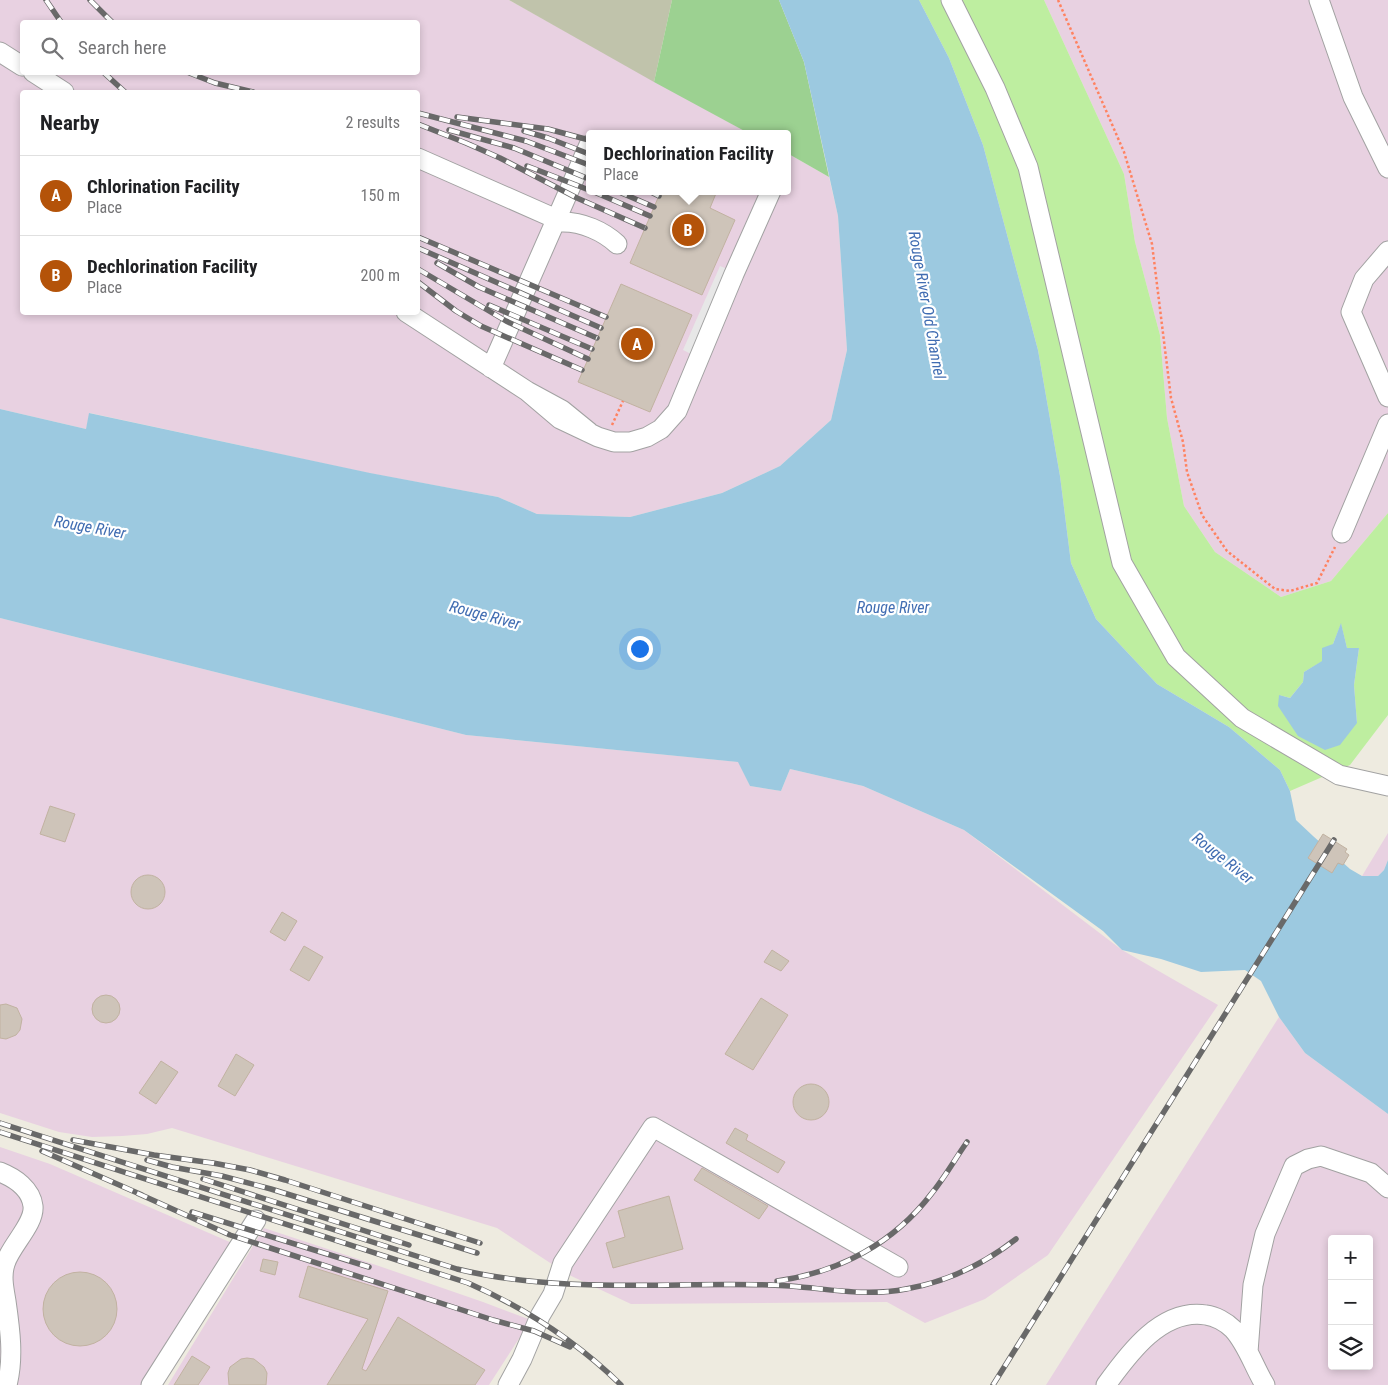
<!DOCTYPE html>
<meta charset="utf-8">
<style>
:root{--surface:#fff;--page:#f2f2f2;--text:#202124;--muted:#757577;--line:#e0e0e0;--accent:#b45309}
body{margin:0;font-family:"Roboto Condensed",sans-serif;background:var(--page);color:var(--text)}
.controls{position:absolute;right:15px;bottom:15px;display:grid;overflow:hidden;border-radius:5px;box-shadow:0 2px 8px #0003}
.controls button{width:45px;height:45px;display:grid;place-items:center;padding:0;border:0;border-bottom:1px solid var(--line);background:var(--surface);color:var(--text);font:25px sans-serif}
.you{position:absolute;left:639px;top:648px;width:18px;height:18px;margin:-12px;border:4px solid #fff;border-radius:50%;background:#1a73e8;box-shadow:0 0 0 8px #1a73e833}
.badge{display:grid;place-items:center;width:32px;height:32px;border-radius:50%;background:var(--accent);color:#fff;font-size:16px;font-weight:700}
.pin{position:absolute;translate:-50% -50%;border:2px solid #fff;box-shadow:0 1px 5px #0006}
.popup{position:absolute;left:586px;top:130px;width:205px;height:65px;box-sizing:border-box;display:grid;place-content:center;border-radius:5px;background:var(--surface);filter:drop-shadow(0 1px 4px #0005);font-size:16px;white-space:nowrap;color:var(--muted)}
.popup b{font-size:19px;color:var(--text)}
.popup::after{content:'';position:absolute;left:50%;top:100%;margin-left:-10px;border:10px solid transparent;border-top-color:var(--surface)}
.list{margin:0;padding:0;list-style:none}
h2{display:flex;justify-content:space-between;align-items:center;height:65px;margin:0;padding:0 20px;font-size:21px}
h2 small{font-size:16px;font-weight:400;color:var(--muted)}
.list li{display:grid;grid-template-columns:32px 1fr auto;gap:15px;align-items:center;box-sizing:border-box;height:80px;padding:0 20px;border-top:1px solid var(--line)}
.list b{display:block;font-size:19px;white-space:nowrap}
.list p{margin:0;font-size:16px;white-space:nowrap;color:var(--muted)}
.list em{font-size:16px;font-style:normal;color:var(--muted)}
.icon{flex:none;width:28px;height:28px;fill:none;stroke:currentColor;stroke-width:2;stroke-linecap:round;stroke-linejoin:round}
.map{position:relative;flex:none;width:1388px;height:1385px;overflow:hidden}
.search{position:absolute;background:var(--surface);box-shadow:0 2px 8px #0003;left:20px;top:20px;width:400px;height:55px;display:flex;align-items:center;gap:12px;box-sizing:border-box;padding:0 18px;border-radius:5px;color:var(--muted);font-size:19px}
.panel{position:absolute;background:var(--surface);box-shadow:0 2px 8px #0003;left:20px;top:90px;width:400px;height:225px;border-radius:5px}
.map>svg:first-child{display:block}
.industrial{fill:#e8d1e1;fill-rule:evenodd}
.construction{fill:#c0c3ab}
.grass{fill:#beeea0;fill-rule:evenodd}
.forest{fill:#9cd191}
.parking{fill:#e7e7e7}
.water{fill:#9cc9e0}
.building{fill:#cec4b9;stroke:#c1b2a1}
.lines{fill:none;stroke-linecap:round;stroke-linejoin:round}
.minor-casing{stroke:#a2a2a2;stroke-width:21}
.path{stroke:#ff8260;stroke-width:2.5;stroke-dasharray:2.5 2.5;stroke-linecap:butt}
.minor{stroke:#fff;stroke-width:19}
.rail-casing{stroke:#696969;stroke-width:5.5}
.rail{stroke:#fff;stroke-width:4;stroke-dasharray:11;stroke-linecap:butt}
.labels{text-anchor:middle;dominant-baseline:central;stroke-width:4.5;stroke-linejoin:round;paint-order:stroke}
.water-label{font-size:16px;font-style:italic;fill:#416db2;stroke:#fff}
</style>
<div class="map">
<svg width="1388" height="1385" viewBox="0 0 1388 1385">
<rect width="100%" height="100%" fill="#eeebe0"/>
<!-- industrial -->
<path class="industrial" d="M 0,0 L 509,0 L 750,134 L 589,134 L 589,191 L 787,191 L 787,153 L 829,177 L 838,216 L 847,350 L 831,420 L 780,466 L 722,493 L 630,517 L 537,514 L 498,497 L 368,473 L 90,413 L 86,429 L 0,409 ZM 22,22 L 418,22 L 418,72 L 22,72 ZM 22,92 L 418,92 L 418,312 L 22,312 Z
M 1044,0 L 1388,0 L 1388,513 L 1331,581 L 1281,597 L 1215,552 L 1184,506 L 1167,418 L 1160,335 L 1135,242 L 1124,174 Z
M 0,618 L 466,735 L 739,762 L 750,786 L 781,791 L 790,769 L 863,786 L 964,830 L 1122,950 L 1218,1005 L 1048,1255 L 985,1299 L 925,1323 L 887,1302 L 631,1304 L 567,1274 L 497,1228 L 172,1128 L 147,1134 L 122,1136 L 92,1137 L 59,1132 L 0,1113 Z
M 1388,833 L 1388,860 L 1384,870 L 1378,876 L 1362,876 Z
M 1279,1017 L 1305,1053 L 1388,1114 L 1388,1385 L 1046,1385 ZM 1332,1239 L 1369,1239 L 1369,1366 L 1332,1366 Z
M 0,1147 L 50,1164 L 232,1243 L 145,1385 L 0,1385 Z
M 264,1228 L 376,1265 L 483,1302 L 531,1320 L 489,1385 L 168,1385 Z"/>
<!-- construction -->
<path class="construction" d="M 509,0 L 672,0 L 654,82 Z"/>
<!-- grass -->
<path class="grass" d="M 919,0 L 1044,0 L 1124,174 L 1135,242 L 1160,335 L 1167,418 L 1184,506 L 1215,552 L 1281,597 L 1331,581 L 1388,513 L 1388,715 L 1350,765 L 1290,791 L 1280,770 L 1229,727 L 1157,684 L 1096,619 L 1071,563 L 1060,476 L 1038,350 L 983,145 L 949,58 ZM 1341,624 L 1347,648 L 1359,648 L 1354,685 L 1357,723 L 1279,695 L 1290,698 L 1303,682 L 1304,672 L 1323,661 L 1333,644 Z"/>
<!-- forest -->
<path class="forest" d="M 672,0 L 779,0 L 804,62 L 829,177 L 787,153 L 787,134 L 750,134 L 654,82 Z"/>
<!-- parking -->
<path class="parking" d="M 720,266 L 730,270 L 693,355 L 683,350 Z"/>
<!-- water -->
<path class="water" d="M 779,0 L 919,0 L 949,58 L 983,145 L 1038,350 L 1060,476 L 1071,563 L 1096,619 L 1157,684 L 1229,727 L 1280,770 L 1290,791 L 1296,820 L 1313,836 L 1350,869 L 1362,876 L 1378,876 L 1384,870 L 1388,860 L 1388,1114 L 1305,1053 L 1279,1017 L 1261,981 L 1245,970 L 1201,972 L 1161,959 L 1122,950 L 1103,931 L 964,830 L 863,786 L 790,769 L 781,791 L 750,786 L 738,762 L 466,735 L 0,618 L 0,409 L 86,429 L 89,413 L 370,473 L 498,497 L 537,514 L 630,517 L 722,493 L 780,466 L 831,420 L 847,350 L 838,216 L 804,62 Z
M 1341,623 L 1347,648 L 1359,648 L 1354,685 L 1357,723 L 1340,745 L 1325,750 L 1298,736 L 1278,706 L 1279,695 L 1290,698 L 1303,682 L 1304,672 L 1322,661 L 1322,648 L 1333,644 Z"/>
<!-- building -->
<path class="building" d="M 661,191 L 717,191 L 710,208 L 735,220 L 702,295 L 630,263 Z
M 621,284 L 692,315 L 650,412 L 578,382 Z
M 50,806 L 75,814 L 65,842 L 40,834 Z
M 1323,834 L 1347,849 L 1345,852 L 1349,855 L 1343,865 L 1338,863 L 1332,873 L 1308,858 Z
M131 892a17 17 0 1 1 34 0a17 17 0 1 1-34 0Z
M 282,912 L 297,921 L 285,941 L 270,932 Z
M 304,946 L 323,957 L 309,981 L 290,970 Z
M 772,950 L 789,961 L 781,971 L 764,962 Z
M92 1009a14 14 0 1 1 28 0a14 14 0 1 1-28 0Z
M 761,998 L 788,1015 L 753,1070 L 725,1054 Z
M 6,1004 L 17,1008 L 22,1019 L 20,1030 L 16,1035 L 6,1039 L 0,1038 L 0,1005 Z
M 236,1054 L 254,1065 L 235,1096 L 218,1086 Z
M 161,1061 L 178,1072 L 156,1104 L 139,1093 Z
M793 1102a18 18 0 1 1 36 0a18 18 0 1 1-36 0Z
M 735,1128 L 748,1135 L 746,1140 L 785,1162 L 778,1173 L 726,1143 Z
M 702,1168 L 768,1206 L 759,1219 L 694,1180 Z
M 669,1196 L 683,1249 L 613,1268 L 606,1243 L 625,1237 L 618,1211 Z
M 263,1259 L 278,1262 L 275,1275 L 260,1271 Z
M 308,1266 L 388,1291 L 362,1369 L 366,1371 L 398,1317 L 485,1370 L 475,1385 L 327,1385 L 368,1319 L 299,1297 Z
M43 1309a37 37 0 1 1 74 0a37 37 0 1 1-74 0Z
M 192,1356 L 210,1367 L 198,1385 L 174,1385 Z
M 247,1358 L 254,1359 L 264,1367 L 267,1373 L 266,1385 L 229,1385 L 228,1373 L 230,1367 L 241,1359 Z"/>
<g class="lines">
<!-- minor casing -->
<g class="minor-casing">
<path id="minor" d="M 951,0 L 995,88 L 1028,167 L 1122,563 L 1176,657 L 1242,718 L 1339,775 L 1388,786
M 1319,0 L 1353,97 L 1388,168
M 0,52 L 22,66
M 33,72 L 64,92
M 418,158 L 563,222 C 582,222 603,231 617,244
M 1388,251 L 1364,279 L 1351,312 L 1388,397
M 406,312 L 527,391
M 491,368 L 589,145
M 589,432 L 562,410 L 527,391 L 560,419 L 598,437 L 614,442 L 630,442 L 647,437 L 661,429 L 677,411 L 734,274 L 771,191
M 1342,533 L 1388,424
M 0,1172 C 15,1178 31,1189 33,1206 C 35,1224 10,1246 5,1264 C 1,1276 4,1289 6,1301 C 10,1329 14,1358 7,1385
M 1248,1352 L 1253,1285 L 1265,1234 L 1294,1166 L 1308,1159 L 1321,1156 L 1371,1173 L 1388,1188
M 151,1385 L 256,1220
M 508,1385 L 522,1359 L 540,1316 L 553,1294 L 563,1263 L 653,1127 L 898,1267
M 1106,1385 C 1129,1353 1162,1308 1206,1315 C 1215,1316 1226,1322 1233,1329 C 1247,1344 1254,1367 1265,1385"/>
</g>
<!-- path -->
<path class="path" d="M 1058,0 L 1124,152 L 1152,244 L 1171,398 L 1183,442 L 1187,472 L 1202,515 L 1227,551 L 1275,589 L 1290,591 L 1317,583 L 1335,547
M 612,425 L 623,401"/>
<!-- minor -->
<use href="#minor" class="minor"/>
<!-- rail casing -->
<g class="rail-casing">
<path id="rail" d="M 46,0 L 61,22
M 90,0 L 112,22
M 103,72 L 125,92
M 187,72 L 215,83 L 253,92
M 418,113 L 526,141 L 589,165
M 457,117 L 548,129 L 589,140
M 418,124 L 471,145
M 449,130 L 514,148 L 589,179
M 524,131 L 548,138 L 589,154
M 466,143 L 500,158 L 577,198 L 645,228
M 527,166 L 589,190
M 592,191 L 650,216
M 617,191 L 654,207
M 649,191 L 659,196
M 418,237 L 606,317
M 418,248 L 601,328
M 437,263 L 479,287 L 597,338
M 418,269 L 506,321 L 588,359
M 418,282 L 456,311 L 481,326 L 582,370
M 489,305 L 592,349
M 0,1123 L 457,1269 C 560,1294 666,1282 771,1285 C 816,1286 861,1298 906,1289 C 946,1282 984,1264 1016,1239
M 0,1132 L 468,1283 C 525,1308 576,1341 621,1385
M 73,1140 L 154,1155 L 213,1163 L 250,1170 L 285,1180 L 480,1243
M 42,1151 L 142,1195
M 147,1160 L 172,1167 L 222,1176 L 271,1189 L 477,1253
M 203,1179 L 409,1245
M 137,1193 L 230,1235 L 493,1320 L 534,1331 L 570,1347
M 192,1212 L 369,1267
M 777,1281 C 840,1272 894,1243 932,1193 C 945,1177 955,1159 967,1142
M 993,1385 L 1334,840"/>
</g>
<!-- rail -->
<use href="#rail" class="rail"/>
</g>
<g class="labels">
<!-- water labels -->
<g class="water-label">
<text transform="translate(927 305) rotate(80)">Rouge River Old Channel</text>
<text transform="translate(90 527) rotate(10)">Rouge River</text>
<text x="893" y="607">Rouge River</text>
<text transform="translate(485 615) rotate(15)">Rouge River</text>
<text transform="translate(1223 858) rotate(38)">Rouge River</text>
</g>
</g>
</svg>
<div class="controls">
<button>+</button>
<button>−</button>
<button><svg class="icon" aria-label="layers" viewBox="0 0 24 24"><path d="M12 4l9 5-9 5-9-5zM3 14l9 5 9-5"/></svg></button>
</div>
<div class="you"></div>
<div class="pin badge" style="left:637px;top:344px">A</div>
<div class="pin badge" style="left:688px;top:230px">B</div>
<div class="popup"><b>Dechlorination Facility</b>Place</div>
<div class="search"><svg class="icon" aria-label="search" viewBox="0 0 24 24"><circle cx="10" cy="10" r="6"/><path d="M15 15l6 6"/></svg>Search here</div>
<section class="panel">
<h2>Nearby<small>2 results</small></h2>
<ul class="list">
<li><span class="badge">A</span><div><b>Chlorination Facility</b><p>Place</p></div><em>150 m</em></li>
<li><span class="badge">B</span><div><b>Dechlorination Facility</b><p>Place</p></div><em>200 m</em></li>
</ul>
</section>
</div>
